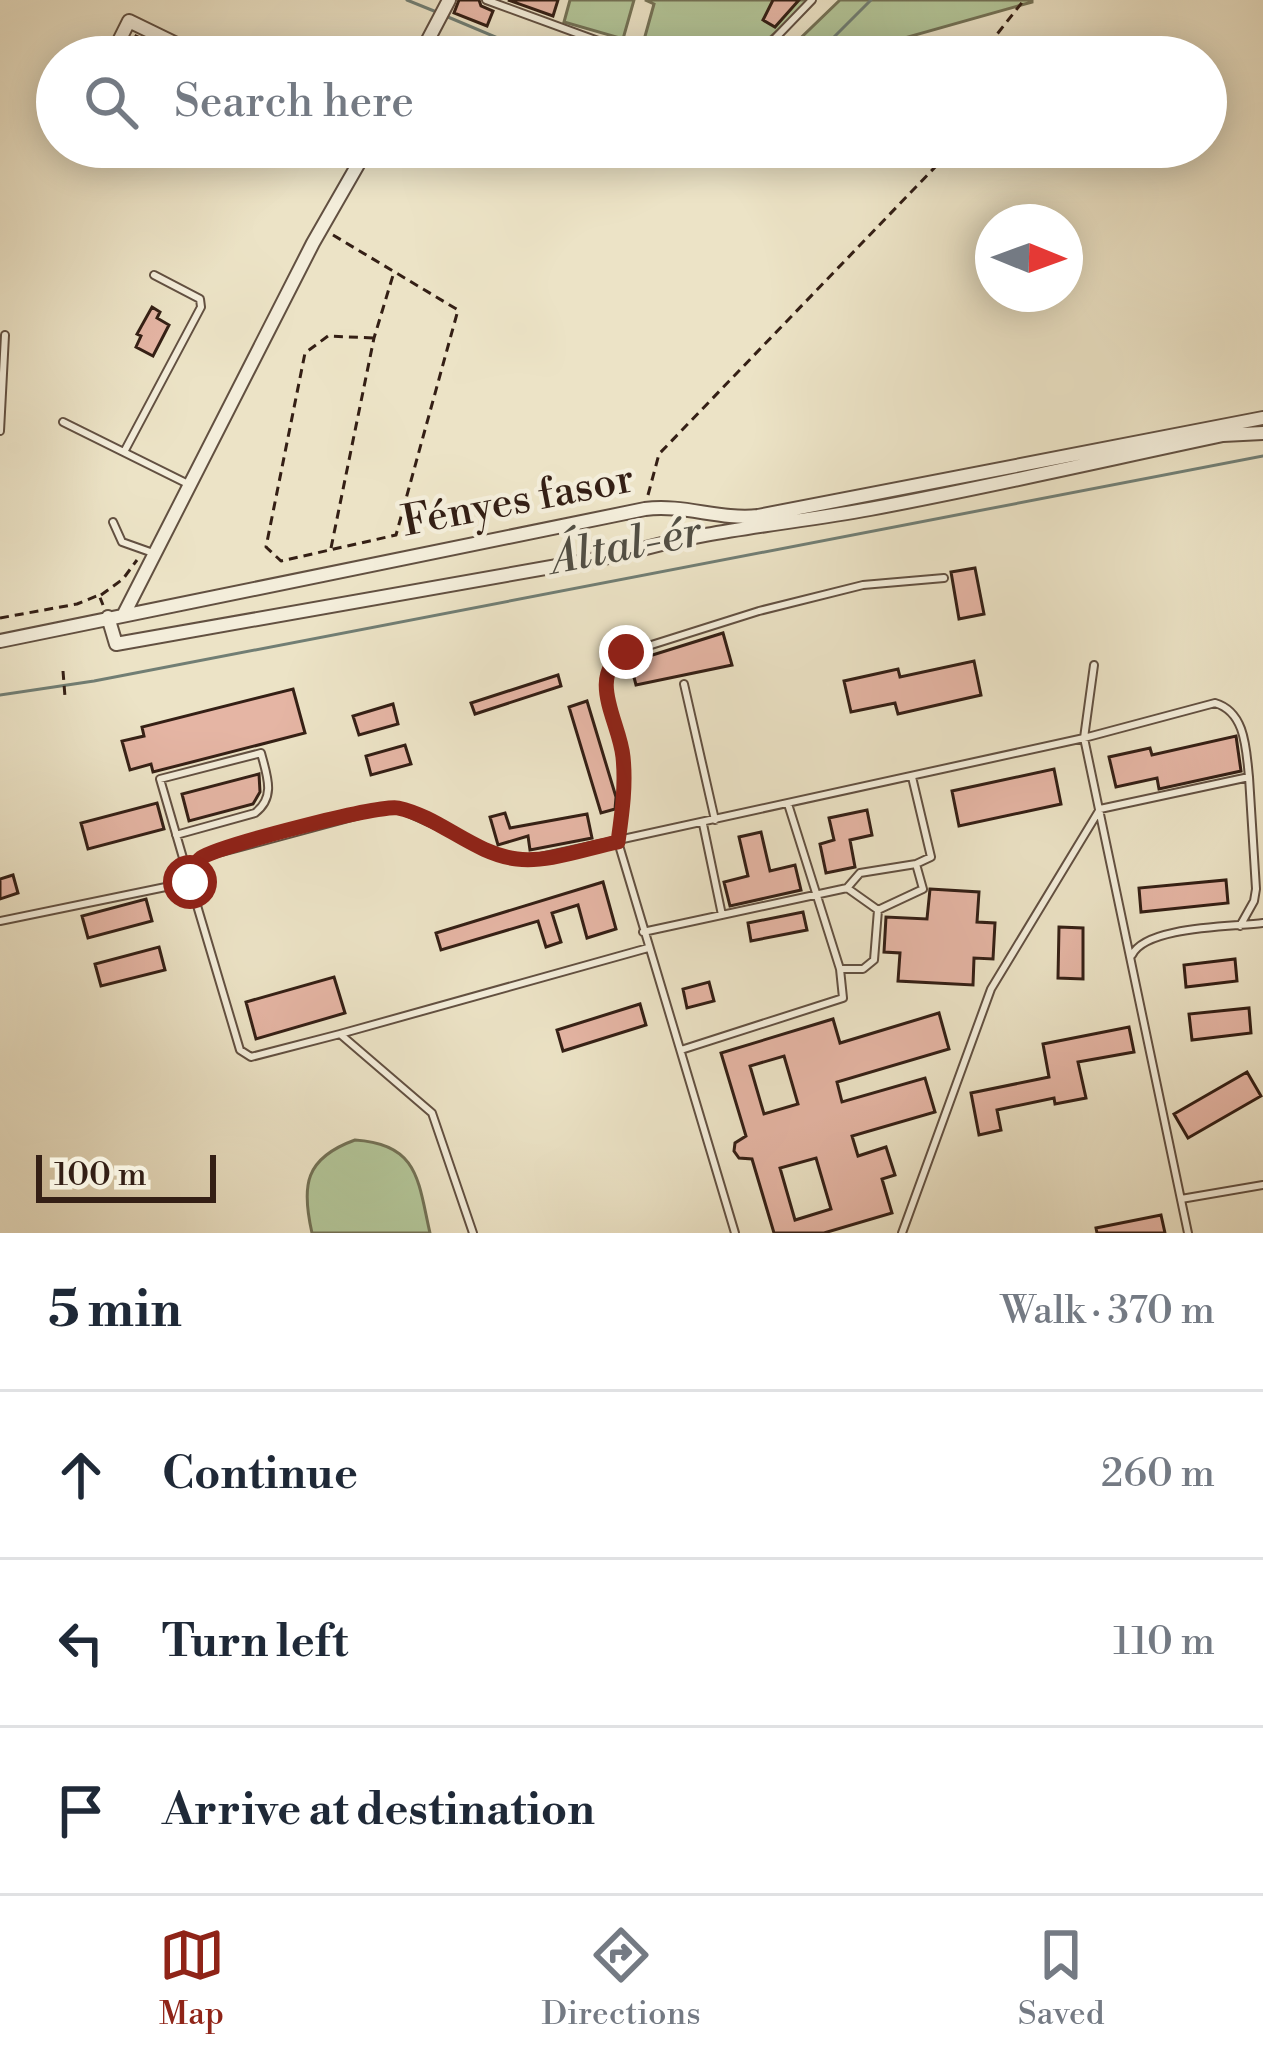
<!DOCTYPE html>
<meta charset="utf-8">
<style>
:root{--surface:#fff;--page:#f2f2f3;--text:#1f2937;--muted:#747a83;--line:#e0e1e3;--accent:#8f2418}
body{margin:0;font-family:"Libre Bodoni",serif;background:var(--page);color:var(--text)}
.compass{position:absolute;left:975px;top:204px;width:108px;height:108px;border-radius:50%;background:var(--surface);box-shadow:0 6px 30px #0003;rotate:91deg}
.scale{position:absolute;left:36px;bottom:30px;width:180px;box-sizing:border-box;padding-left:12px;border:6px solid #341f15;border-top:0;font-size:33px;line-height:42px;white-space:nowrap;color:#341f15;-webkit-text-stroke:9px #f3edda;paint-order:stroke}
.stop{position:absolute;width:36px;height:36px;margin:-27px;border:9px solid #8f2418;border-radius:50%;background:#fff}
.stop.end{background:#8f2418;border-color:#fff;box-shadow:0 3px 12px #0008}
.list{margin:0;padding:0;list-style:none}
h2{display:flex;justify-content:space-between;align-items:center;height:156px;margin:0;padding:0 48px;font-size:51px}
h2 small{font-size:39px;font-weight:400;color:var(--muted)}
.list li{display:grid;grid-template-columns:78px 1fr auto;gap:36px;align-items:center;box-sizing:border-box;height:168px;padding:0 48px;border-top:3px solid var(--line)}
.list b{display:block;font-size:45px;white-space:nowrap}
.list em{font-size:39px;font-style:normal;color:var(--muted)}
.icon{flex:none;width:66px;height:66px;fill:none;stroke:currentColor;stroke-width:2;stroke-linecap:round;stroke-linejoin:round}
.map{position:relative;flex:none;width:1263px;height:1233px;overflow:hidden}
.search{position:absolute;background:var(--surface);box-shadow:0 6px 30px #0003;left:36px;right:36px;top:36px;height:132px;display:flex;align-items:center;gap:30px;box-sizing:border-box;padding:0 42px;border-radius:66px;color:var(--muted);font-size:45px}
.sheet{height:660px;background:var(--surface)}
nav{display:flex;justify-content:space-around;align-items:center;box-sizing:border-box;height:168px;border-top:3px solid var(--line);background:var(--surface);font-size:33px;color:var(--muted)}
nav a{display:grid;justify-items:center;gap:6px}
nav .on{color:var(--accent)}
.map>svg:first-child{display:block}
.green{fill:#b3c598;stroke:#747256;stroke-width:3}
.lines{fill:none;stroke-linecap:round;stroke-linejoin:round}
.stream{stroke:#717e74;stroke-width:3}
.building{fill:#e5b5a4;stroke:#341f15;stroke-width:3;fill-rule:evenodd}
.service-casing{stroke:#625041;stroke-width:10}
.minor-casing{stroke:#625041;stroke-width:16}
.path{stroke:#341f15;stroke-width:3;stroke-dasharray:9 6;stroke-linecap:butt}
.service{stroke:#f3edda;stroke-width:6}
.minor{stroke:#f3edda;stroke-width:12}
.route{stroke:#8f2418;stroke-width:15}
.labels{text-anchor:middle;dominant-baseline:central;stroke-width:9;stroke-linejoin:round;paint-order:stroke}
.street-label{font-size:42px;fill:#341f15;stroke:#f3edda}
.water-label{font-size:45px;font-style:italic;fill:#524f44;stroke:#f3edda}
</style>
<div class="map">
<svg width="1263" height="1233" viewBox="0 0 1263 1233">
<rect width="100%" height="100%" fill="#ece3c6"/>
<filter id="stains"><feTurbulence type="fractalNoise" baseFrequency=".00167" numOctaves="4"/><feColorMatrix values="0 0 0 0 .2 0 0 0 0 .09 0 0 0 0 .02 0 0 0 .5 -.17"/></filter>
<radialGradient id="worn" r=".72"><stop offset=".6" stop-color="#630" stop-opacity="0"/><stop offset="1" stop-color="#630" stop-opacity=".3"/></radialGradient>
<!-- green -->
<path class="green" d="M 570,0 L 634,0 L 623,39 L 564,22 Z
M 645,0 L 812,0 L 748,57 L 667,57 L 642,47 L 654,4 Z
M 840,0 L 1032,0 L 1032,2 L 890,42 L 873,57 L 781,57 Z
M 355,1140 C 419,1144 418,1181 430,1233 L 312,1233 C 301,1185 305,1158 355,1140 Z"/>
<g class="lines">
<!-- stream -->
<path class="stream" d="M 407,0 L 439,13
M 448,17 L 543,57
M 814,57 L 871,0
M 0,695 L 94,681 L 1263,456"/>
</g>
<!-- building -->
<path class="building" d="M 459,0 L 479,0 L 481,6 L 493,11 L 487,26 L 454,13 Z
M 508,0 L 558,0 L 553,16 Z
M 773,0 L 799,0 L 775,27 L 763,20 Z
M 136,36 L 152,44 L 145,57 L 124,57 Z
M 152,307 L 160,312 L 157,318 L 169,325 L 153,356 L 136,347 L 141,336 L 137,334 Z
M 975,568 L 984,614 L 959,619 L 951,572 Z
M 723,633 L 732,665 L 636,685 L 630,662 Z
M 974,661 L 981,695 L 898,714 L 895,703 L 851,712 L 844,681 L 898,669 L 900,677 Z
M 558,675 L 561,686 L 475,714 L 471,703 Z
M 293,689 L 305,733 L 153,772 L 151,764 L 130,770 L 122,741 L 144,736 L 142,727 Z
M 587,701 L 616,797 L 615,809 L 601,813 L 569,707 Z
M 393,704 L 398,724 L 359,735 L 353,716 Z
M 1236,736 L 1241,771 L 1159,789 L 1157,778 L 1116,787 L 1109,757 L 1150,748 L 1152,755 Z
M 405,745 L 411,764 L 371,775 L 366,756 Z
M 1054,769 L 1061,804 L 959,826 L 952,791 Z
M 259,774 L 260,792 L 253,804 L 189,821 L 182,794 Z
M 157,803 L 164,829 L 88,849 L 81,823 Z
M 867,810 L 872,835 L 850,840 L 855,867 L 826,873 L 820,844 L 834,840 L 829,818 Z
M 505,813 L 510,828 L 587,814 L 592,838 L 530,850 L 528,836 L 498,845 L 490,817 Z
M 761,832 L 770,871 L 795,865 L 801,890 L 730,906 L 724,882 L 748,876 L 739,837 Z
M 13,875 L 18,893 L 0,899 L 0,879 Z
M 1226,880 L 1228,903 L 1141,912 L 1139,888 Z
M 603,882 L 616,929 L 587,938 L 578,905 L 552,913 L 561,942 L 546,947 L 538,921 L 441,950 L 436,933 Z
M 930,889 L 979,892 L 977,922 L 995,923 L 993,959 L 974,958 L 973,985 L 898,981 L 900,953 L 884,952 L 886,917 L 927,919 Z
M 146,899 L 152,921 L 88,938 L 82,916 Z
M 803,912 L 807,930 L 751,941 L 748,923 Z
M 1059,927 L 1083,928 L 1083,979 L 1058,978 Z
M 159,947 L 165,970 L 101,986 L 95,964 Z
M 1235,959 L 1237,981 L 1186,987 L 1184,965 Z
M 334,977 L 345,1013 L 256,1039 L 246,1002 Z
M 709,982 L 714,1001 L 687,1008 L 683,989 Z
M 640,1004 L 646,1025 L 563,1051 L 557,1030 Z
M 1249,1008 L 1251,1033 L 1192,1040 L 1189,1014 Z
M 939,1013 L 949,1049 L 837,1082 L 842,1102 L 925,1078 L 935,1112 L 852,1136 L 858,1156 L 886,1147 L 895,1175 L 882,1179 L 892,1213 L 824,1233 L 774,1233 L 752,1159 L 739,1158 L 734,1151 L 735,1143 L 746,1136 L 721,1053 L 833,1019 L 840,1043 ZM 784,1056 L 798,1104 L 764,1114 L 750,1066 ZM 816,1158 L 831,1209 L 795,1220 L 780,1168 Z
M 1129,1027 L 1134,1052 L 1078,1062 L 1086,1098 L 1055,1104 L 1054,1098 L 997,1110 L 1001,1130 L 979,1135 L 971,1093 L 1049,1077 L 1043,1044 Z
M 1247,1072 L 1261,1096 L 1188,1138 L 1174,1114 Z
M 1161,1215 L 1165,1233 L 1097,1233 L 1096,1228 Z"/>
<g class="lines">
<!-- service casing -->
<g class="service-casing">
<path id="service" d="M 486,0 L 642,57
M 757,57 L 812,0
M 63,422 L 188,484
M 0,431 L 5,335
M 124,452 L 201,307 L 200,299 L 154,275
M 113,522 L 122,542 L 153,553
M 1094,665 L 1084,738 L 1188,1233
M 684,684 L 715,820
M 912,777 L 931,857 L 916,864
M 788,804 L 840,969
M 703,824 L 722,915
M 0,921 L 190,882 L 160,779 L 261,753 C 267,776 276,797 255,813 L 176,835
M 643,932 L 847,888
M 1132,955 C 1146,926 1231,927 1263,923
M 340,1034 L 251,1057 L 240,1050 L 190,882 L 192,869 L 203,857 L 393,806 L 510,859 L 527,860 L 1084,738 L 1215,703 C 1246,712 1246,750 1249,777
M 681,1050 L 843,998 L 840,969 L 863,969 L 874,960 L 878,910 L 923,889 L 916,864 L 860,873 L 847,888 L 878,910
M 1181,1199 L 1263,1185
M 473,1233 L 432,1113 L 340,1034 L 648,948
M 735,1233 L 618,842 C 622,813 626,786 623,757 C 620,722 585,676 626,653 L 759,611 L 863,585 L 944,578
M 902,1233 L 991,989 L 1100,809 L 1249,777 L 1256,889 L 1254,901 L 1240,926"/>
</g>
<!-- minor casing -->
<g class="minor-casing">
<path id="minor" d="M 111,57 L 129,21 L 203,57
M 419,57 L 449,0
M 124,614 L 313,243 L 368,147
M 108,617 L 116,644 L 625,554 C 704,530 788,524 870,509 C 988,487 1105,460 1223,435 L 1263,433
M 0,641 L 645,509 C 684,504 719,520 758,516 L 1263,418"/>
</g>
<!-- path -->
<path class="path" d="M 979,57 L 1024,0
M 333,235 L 458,310 L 396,535 L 281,561 L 266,547 L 305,353 L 328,336 L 374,338
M 648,495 L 659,454 L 939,163 L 946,147
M 331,548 L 374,338 L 394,272
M 101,595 L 123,579 L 137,560
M 0,618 L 77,604 L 99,595 L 103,605
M 63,671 L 65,697"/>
<!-- service -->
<use href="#service" class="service"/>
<!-- minor -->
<use href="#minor" class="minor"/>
</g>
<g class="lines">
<!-- route -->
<path class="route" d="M 190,882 C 191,873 193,864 201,858 C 218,846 380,804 398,808 C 440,817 474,854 517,859 C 548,863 587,848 618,842 C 622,813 626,786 623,757 C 620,722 585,676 626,652"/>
</g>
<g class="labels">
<!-- street labels -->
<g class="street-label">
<text transform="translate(518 501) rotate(-11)">Fényes fasor</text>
</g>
<!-- water labels -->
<g class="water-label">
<text transform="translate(626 546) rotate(-11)">Által-ér</text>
</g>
</g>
<rect width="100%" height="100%" filter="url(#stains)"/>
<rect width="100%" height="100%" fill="url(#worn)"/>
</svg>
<svg class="compass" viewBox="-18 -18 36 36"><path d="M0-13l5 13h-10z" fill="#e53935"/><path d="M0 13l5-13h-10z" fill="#747a83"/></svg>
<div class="scale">100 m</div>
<div class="stop" style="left:190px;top:882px"></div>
<div class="stop end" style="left:626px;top:652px"></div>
<div class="search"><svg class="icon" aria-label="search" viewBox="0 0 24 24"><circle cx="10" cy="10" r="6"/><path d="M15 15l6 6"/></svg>Search here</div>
</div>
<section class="sheet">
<h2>5 min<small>Walk · 370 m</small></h2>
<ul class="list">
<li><svg class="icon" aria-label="ahead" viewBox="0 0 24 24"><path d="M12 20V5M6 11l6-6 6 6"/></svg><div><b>Continue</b></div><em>260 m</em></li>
<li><svg class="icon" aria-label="left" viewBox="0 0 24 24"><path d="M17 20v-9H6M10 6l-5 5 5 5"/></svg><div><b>Turn left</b></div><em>110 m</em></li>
<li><svg class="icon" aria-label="arrive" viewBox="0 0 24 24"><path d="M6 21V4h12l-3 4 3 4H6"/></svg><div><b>Arrive at destination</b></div></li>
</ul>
</section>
<nav>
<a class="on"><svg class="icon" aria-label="map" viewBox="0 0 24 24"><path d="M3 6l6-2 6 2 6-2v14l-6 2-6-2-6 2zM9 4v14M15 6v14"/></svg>Map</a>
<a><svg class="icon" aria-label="directions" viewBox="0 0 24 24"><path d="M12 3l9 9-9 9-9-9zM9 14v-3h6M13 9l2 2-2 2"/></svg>Directions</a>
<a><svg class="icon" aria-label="saved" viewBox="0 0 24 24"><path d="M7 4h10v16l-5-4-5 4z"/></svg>Saved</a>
</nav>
